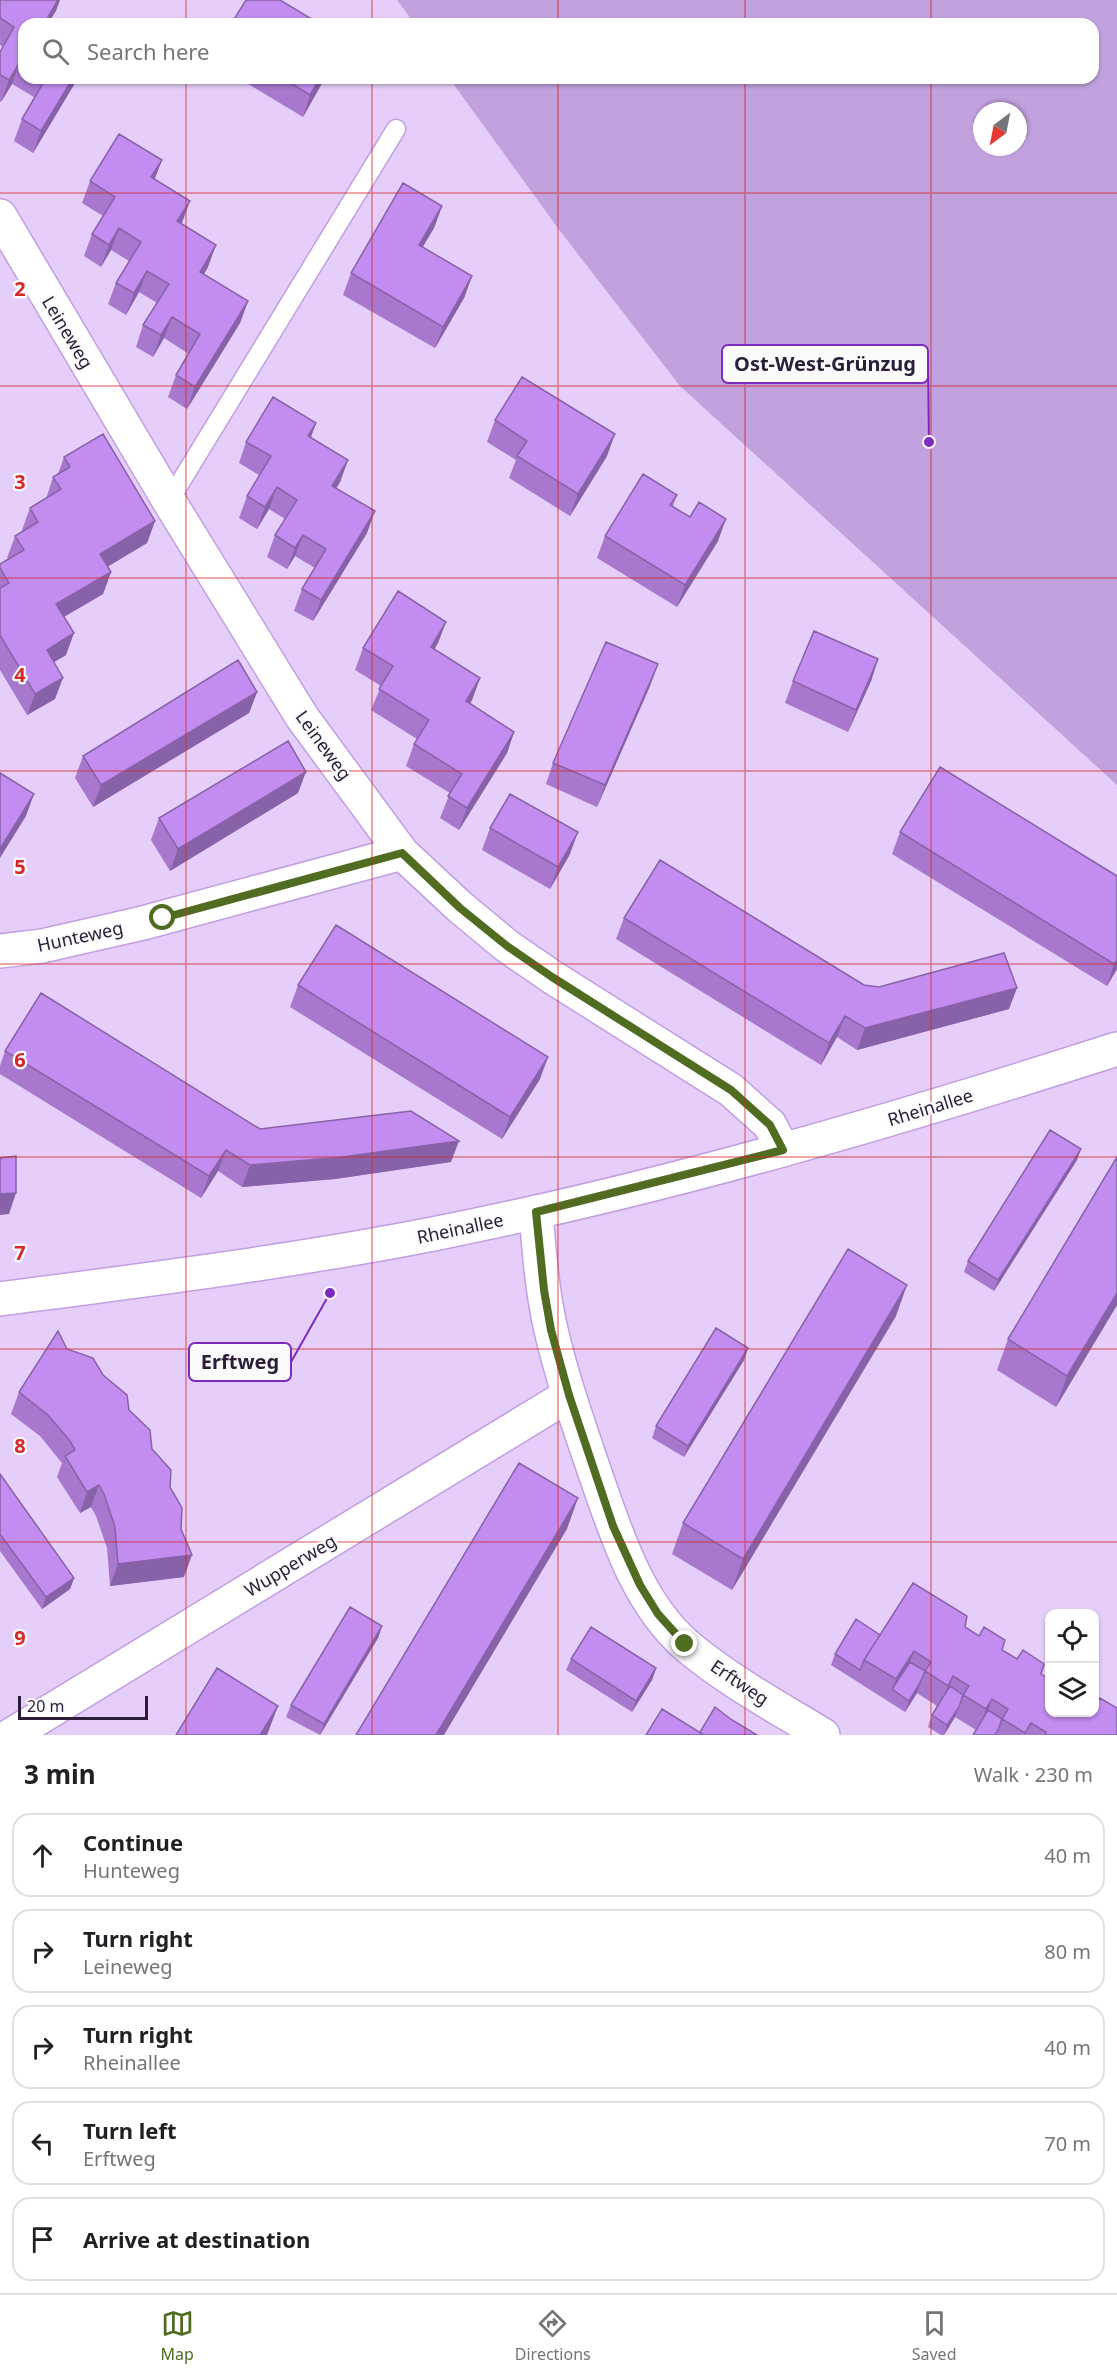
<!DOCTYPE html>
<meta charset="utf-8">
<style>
:root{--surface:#fff;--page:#f2f2f2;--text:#202124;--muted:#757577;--line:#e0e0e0;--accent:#4f6c20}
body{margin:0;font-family:"Noto Sans",sans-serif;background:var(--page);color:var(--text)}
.controls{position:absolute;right:18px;bottom:18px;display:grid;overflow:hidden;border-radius:12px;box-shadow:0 2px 4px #0004}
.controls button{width:54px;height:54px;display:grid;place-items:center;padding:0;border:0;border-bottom:2px solid var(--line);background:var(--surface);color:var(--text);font:30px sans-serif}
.compass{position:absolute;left:973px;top:102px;width:54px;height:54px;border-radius:50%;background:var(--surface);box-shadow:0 2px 4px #0004;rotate:212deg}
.scale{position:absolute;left:18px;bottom:15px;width:130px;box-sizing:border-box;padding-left:6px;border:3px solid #2c1d38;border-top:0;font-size:16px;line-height:21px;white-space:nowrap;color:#2c1d38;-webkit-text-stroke:4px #fafafa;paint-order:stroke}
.stop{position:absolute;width:18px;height:18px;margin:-14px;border:4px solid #4f6c20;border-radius:50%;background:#fff}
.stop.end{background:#4f6c20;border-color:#fff;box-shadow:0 2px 6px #0008}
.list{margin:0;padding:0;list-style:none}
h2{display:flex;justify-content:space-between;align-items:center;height:78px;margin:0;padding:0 24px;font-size:26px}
h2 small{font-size:20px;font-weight:400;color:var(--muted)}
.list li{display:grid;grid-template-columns:39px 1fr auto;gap:18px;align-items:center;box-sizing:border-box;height:84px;margin:0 12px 12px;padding:0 12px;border:2px solid var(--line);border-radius:18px}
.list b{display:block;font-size:22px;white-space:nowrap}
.list p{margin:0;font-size:20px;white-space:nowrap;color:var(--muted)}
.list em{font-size:20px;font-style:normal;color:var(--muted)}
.icon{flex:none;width:33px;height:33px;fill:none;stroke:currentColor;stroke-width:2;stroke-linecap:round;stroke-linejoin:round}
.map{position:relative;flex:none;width:1117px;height:1735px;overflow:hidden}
.search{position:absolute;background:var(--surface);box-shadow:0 2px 4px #0004;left:18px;right:18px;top:18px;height:66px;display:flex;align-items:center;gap:15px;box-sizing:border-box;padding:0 21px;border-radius:18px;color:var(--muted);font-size:22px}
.sheet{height:558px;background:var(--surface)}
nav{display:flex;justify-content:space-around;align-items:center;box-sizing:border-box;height:84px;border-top:2px solid var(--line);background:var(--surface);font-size:16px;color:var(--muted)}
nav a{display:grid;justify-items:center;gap:3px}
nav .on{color:var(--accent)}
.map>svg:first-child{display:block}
.green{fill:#c1a1de;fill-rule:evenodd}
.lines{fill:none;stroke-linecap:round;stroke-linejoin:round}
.service-casing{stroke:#c29ee3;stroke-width:21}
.minor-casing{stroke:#c29ee3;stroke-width:36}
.service{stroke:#fff;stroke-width:18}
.minor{stroke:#fff;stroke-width:33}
.wall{fill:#a778ce}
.shaded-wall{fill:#8862a8}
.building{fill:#c28cf0;stroke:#8862a8;stroke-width:1.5}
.route{stroke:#4f6c20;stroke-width:8}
.grid{fill:none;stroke:#d62828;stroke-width:1.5;stroke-opacity:0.55}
.labels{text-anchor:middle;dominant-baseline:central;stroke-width:4.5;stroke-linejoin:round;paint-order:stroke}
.street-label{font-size:18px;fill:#2c1d38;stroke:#fafafa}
.grid-label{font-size:20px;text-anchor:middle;font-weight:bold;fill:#d62828;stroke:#fafafa;stroke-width:4.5;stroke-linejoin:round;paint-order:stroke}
.leader{fill:none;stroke:#7b2cbf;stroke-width:2}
.callout-dot{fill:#7b2cbf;stroke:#fafafa;stroke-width:2}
.callout{fill:#fafafa;stroke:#7b2cbf;stroke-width:2}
.callout-label{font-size:20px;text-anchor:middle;font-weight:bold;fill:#2c1d38}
</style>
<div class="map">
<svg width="1117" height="1735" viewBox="0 0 1117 1735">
<rect width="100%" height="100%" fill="#e5cffa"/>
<!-- green -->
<path class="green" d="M 397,0 L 1117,0 L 1117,785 L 680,386 L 560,231 L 449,78 L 1093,78 L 1093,24 L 415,24 ZM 982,111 L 1018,111 L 1018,147 L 982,147 Z"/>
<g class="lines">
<!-- service casing -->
<g class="service-casing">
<path id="service" d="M 169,501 L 396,129"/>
</g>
<!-- minor casing -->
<g class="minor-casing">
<path id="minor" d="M 0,216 L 169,501 L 302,717 L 402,853 L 460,907 L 507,946 L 552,977 L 731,1090 L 770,1125 L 783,1150
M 0,951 L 42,946 L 143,923 L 402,853
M 536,1212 C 539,1251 542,1291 551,1330 C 562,1378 579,1426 595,1473 C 616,1533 637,1602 686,1645 C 727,1680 777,1707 823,1735
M 0,1299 C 145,1280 290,1262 433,1234 C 665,1188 892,1121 1117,1049
M 11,1735 L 569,1395"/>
</g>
<!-- service -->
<use href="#service" class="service"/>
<!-- minor -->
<use href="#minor" class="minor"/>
</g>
<!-- wall -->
<path class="wall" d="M 0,0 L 56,11 L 24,24 L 24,78 L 78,78 L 33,153 L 14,141 L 22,119 L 34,97 L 12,84 L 1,102 L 0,101 L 0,52 L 3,47 L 0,45 Z
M 238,78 L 325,78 L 303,117 Z
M 162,160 L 154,180 L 208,267 L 204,274 L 248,301 L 240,323 L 187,409 L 168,397 L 176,375 L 189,354 L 164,338 L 153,357 L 136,347 L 143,325 L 157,303 L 139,292 L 126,315 L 108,304 L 116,283 L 129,261 L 111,250 L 101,267 L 84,256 L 92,234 L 103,216 L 82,203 L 90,181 Z
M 442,206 L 434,228 L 422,247 L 472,276 L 464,298 L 435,348 L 343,295 L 351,273 Z
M 495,420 L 607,456 L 570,516 L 509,478 L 516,460 L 487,442 Z
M 316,423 L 311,437 L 348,460 L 340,482 L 336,488 L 367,533 L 313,621 L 294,611 L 302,589 L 315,568 L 295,556 L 287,569 L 267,557 L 275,535 L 285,519 L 269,509 L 257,529 L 239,518 L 247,496 L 259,475 L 239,463 L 246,442 Z
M 64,457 L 155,521 L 147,543 L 107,567 L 111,572 L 103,594 L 64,617 L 66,655 L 54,662 L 55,699 L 27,715 L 0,670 L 0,564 L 8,559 L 7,558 L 15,536 L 23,532 L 22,530 L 30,508 L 46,499 L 53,477 L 58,474 Z
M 677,495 L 673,506 L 718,541 L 677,607 L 597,558 L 605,536 Z
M 438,643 L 434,649 L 480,678 L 472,700 L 470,704 L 514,732 L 507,753 L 459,830 L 440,818 L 450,793 L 406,766 L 414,744 L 417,739 L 371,710 L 381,686 L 355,670 L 363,648 Z
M 878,659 L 871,681 L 848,732 L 785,703 L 793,681 Z
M 650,686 L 597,807 L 546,784 L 553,763 Z
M 257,692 L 249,713 L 93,807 L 75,778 L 83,756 Z
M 298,793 L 170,871 L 151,840 L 159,818 Z
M 490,828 L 570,854 L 550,889 L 482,850 Z
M 900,832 L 1117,876 L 1117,969 L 1107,986 L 892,854 Z
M 624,918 L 864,985 L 1009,1009 L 857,1050 L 837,1037 L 821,1065 L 616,939 Z
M 298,985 L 540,1079 L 502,1139 L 290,1007 Z
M 5,1051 L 260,1129 L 451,1162 L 335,1179 L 242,1187 L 218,1171 L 201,1198 L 0,1074 L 0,1066 Z
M 1117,1157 L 1117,1305 L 1056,1407 L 997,1370 L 1008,1339 Z
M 1077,1160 L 994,1291 L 964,1272 L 968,1261 Z
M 896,1316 L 732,1590 L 672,1554 L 683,1523 Z
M 748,1348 L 744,1360 L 684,1457 L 652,1438 L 656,1426 Z
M 67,1349 L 103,1375 L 129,1410 L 152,1449 L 170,1487 L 181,1529 L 184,1577 L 110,1586 L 107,1548 L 96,1516 L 91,1507 L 80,1513 L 57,1477 L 62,1463 L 40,1436 L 11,1414 L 19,1392 Z
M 0,1474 L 74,1578 L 70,1589 L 42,1609 L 0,1551 Z
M 382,1626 L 378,1638 L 320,1735 L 286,1717 L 291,1705 Z
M 965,1627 L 1041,1674 L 1117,1735 L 973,1735 L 976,1730 L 955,1717 L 944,1735 L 941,1735 L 928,1727 L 932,1715 L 937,1706 L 917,1693 L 905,1712 L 831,1665 L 835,1654 L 880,1635 Z
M 571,1659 L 656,1668 L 652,1680 L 632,1712 L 566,1670 Z"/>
<!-- shaded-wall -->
<path class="shaded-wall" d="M 58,0 L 60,0 L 56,11 L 48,24 L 48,17 Z
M 20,62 L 12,84 L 1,102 L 9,80 Z
M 73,78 L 78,78 L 33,153 L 41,131 Z
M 320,78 L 325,78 L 303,117 L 310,95 Z
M 162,160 L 154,181 L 151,177 Z
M 190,201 L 182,223 L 170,243 L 177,221 Z
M 442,206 L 434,228 L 411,267 L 419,245 Z
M 119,228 L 111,250 L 101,267 L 109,245 Z
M 216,245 L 208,267 L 192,294 L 200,272 Z
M 147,271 L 139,292 L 126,315 L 134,293 Z
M 472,276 L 464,298 L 435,348 L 443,327 Z
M 248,301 L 240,323 L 187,409 L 195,387 Z
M 172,317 L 164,338 L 153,357 L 161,335 Z
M 316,423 L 308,445 L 308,436 Z
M 615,434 L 607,456 L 570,516 L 578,494 Z
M 348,460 L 340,482 L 325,508 L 332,486 Z
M 277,487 L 269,509 L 257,529 L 265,507 Z
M 375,511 L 367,533 L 313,621 L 321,600 Z
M 726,519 L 718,541 L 677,607 L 685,585 Z
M 155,521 L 147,543 L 92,576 L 100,554 Z
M 303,535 L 295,556 L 287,569 L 295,548 Z
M 111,572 L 103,594 L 48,626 L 56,604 Z
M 446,622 L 438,643 L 423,669 L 431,647 Z
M 74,633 L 66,655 L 39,671 L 47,650 Z
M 878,659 L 871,681 L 848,732 L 856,710 Z
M 658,664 L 650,686 L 597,807 L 605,785 Z
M 63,678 L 55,699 L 27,715 L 35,694 Z
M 480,678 L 472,700 L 458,723 L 466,701 Z
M 257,692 L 249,713 L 93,807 L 101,785 Z
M 514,732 L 507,753 L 459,830 L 467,808 Z
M 306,772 L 298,793 L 170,871 L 178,849 Z
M 34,794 L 26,816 L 0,858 L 0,849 Z
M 578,832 L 570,854 L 550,889 L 558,867 Z
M 1117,960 L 1117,969 L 1107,986 L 1114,964 Z
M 1017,988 L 1009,1009 L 857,1050 L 865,1028 Z
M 845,1016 L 837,1037 L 821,1065 L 829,1043 Z
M 548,1057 L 540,1079 L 502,1139 L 510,1117 Z
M 459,1141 L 451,1162 L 335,1179 L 242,1187 L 250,1165 Z
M 1081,1149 L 1077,1160 L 994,1291 L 998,1280 Z
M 226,1150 L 218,1171 L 201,1198 L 209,1176 Z
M 16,1193 L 9,1214 L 0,1215 L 0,1194 Z
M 907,1285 L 896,1316 L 732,1590 L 743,1559 Z
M 1117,1293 L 1117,1305 L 1056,1407 L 1067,1376 Z
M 748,1348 L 744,1360 L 684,1457 L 688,1446 Z
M 99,1485 L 91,1507 L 80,1513 L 87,1492 Z
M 578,1498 L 567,1529 L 444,1735 L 436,1735 Z
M 192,1555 L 184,1577 L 110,1586 L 118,1564 Z
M 74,1578 L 70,1589 L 42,1609 L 46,1597 Z
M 382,1626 L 378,1638 L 320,1735 L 324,1724 Z
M 914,1651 L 906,1673 L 892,1689 L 896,1679 Z
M 656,1668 L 652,1680 L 632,1712 L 636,1701 Z
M 953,1676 L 945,1698 L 940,1708 L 948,1686 Z
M 920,1683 L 917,1693 L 905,1712 L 909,1701 Z
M 992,1699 L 984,1721 L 978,1731 L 986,1709 Z
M 278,1706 L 267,1735 L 260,1735 Z
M 959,1707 L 955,1717 L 944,1735 L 947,1725 Z"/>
<!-- building -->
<path class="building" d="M 0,0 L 58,0 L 48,17 L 60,24 L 24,24 L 24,64 L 20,62 L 9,80 L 0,75 L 0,52 L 14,27 L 0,18 Z
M 246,0 L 280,0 L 320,24 L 231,24 Z
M 46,78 L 73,78 L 41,131 L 22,119 Z
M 282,78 L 320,78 L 310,95 Z
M 119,134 L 162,160 L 151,177 L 190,201 L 177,221 L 216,245 L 200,272 L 248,301 L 195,387 L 176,375 L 200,334 L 172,317 L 161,335 L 143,325 L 169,284 L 147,271 L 134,293 L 116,283 L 141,242 L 119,228 L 109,245 L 92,234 L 115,197 L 90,181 Z
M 403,183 L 442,206 L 419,245 L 472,276 L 443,327 L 351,273 Z
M 522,377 L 615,434 L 578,494 L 517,456 L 527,441 L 495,420 Z
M 273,397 L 316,423 L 308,436 L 348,460 L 332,486 L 375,511 L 321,600 L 302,589 L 326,549 L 303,535 L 295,548 L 275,535 L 297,500 L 277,487 L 265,507 L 247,496 L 271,456 L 246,442 Z
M 103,434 L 155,521 L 100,554 L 111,572 L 56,604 L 74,633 L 47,650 L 63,678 L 35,694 L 0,635 L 0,588 L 9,583 L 0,568 L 0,564 L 24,550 L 15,536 L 38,522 L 30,508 L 61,489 L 53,477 L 70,467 L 64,457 Z
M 643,474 L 677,495 L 670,505 L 690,517 L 699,502 L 726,519 L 685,585 L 605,536 Z
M 398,591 L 446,622 L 431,647 L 480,678 L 466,701 L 514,732 L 467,808 L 448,796 L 462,774 L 414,744 L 429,720 L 379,689 L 393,666 L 363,648 Z
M 814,631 L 878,659 L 856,710 L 793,681 Z
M 606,642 L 658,664 L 605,785 L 553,763 Z
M 238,660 L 257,692 L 101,785 L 83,756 Z
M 288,741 L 306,772 L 178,849 L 159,818 Z
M 940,767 L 1117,876 L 1117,960 L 1114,964 L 900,832 Z
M 0,773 L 34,794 L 0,849 Z
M 510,794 L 578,832 L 558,867 L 490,828 Z
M 660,860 L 864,985 L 879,987 L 1004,953 L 1017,988 L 865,1028 L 845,1016 L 829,1043 L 624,918 Z
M 336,925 L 548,1057 L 510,1117 L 298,985 Z
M 41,993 L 260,1129 L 411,1111 L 459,1141 L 342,1157 L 250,1165 L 226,1150 L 209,1176 L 5,1051 Z
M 1050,1130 L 1081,1149 L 998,1280 L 968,1261 Z
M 16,1156 L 16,1193 L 0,1194 L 0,1158 Z
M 1117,1157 L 1117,1293 L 1067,1376 L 1008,1339 Z
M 848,1249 L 907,1285 L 743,1559 L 683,1523 Z
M 716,1328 L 748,1348 L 688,1446 L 656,1426 Z
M 58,1331 L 67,1349 L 93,1358 L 103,1375 L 127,1395 L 129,1410 L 150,1430 L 152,1449 L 171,1470 L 170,1487 L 182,1508 L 181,1529 L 192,1555 L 118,1564 L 115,1527 L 104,1494 L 99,1485 L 87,1492 L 65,1456 L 75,1450 L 70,1441 L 48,1415 L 19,1392 Z
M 519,1463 L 578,1498 L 436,1735 L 356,1735 Z
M 0,1474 L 74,1578 L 46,1597 L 0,1534 Z
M 913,1583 L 967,1616 L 965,1627 L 979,1636 L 984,1627 L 1005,1640 L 1002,1650 L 1017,1659 L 1023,1650 L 1044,1664 L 1041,1674 L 1050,1680 L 1050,1713 L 1095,1713 L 1095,1708 L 1100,1698 L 1117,1708 L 1117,1735 L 1045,1735 L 1046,1732 L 1031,1723 L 1025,1733 L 1002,1719 L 1008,1709 L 992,1699 L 986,1709 L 963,1695 L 969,1686 L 953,1676 L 948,1686 L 925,1671 L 931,1662 L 914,1651 L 896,1679 L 864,1660 Z
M 350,1607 L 382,1626 L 324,1724 L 291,1705 Z
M 856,1619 L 880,1635 L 864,1660 L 860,1670 L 835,1654 Z
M 591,1627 L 656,1668 L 636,1701 L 571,1659 Z
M 910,1662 L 925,1671 L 920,1683 L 909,1701 L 892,1689 Z
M 217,1668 L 278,1706 L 260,1735 L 176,1735 Z
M 950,1686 L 963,1695 L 959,1707 L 947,1725 L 932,1715 Z
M 715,1707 L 732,1720 L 757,1735 L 704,1735 L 700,1732 Z
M 662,1709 L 704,1735 L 646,1735 Z
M 988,1710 L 1002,1719 L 998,1730 L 995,1735 L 973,1735 Z"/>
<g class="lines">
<!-- route -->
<path class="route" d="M 163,918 L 402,853 L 460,908 L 507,946 L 552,977 L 731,1090 L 770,1125 L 783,1150 L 536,1212 L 544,1290 L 551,1330 L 569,1395 L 613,1526 L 640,1585 L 658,1614 L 685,1644"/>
</g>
<!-- grid -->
<path class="grid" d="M 186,0 L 186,24M 372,0 L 372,24M 558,0 L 558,24M 745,0 L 745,24M 931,0 L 931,24M 186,78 L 186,1735M 372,78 L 372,1735M 558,78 L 558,1735M 745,78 L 745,1735M 931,78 L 931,1735M 0,193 L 1117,193M 0,386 L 1117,386M 0,578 L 1117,578M 0,771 L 1117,771M 0,964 L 1117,964M 0,1157 L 1117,1157M 0,1349 L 1117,1349M 0,1542 L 1117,1542"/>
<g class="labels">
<!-- street labels -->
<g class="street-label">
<text transform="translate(68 332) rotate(59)">Leineweg</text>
<text transform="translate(324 745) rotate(54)">Leineweg</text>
<text transform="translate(80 936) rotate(-12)">Hunteweg</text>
<text transform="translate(930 1107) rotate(-17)">Rheinallee</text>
<text transform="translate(460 1228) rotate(-12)">Rheinallee</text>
<text transform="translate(290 1565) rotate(-31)">Wupperweg</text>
<text transform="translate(740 1682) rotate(34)">Erftweg</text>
</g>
</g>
<g class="grid-label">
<text x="20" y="296">2</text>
<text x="20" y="489">3</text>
<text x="20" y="682">4</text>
<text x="20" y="874">5</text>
<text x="20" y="1067">6</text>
<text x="20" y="1260">7</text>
<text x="20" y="1453">8</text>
<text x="20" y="1645">9</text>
</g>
<!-- callouts -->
<path class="leader" d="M929 442L928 364M330 1293L291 1362"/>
<g class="callout-dot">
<circle cx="929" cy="442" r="6"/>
<circle cx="330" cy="1293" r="6"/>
</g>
<g class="callout">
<rect x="722" y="345" width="206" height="38" rx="6"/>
<rect x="189" y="1343" width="102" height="38" rx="6"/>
</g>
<g class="callout-label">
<text x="825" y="371">Ost-West-Grünzug</text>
<text x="240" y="1369">Erftweg</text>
</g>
</svg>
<div class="controls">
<button><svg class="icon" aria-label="locate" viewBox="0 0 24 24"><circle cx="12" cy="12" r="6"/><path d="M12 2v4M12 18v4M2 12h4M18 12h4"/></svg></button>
<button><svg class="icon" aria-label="layers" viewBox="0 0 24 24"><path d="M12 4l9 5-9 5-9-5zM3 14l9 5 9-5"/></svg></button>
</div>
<svg class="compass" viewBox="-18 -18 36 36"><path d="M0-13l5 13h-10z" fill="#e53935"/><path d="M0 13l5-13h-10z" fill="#757577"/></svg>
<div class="scale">20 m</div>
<div class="stop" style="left:163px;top:918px"></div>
<div class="stop end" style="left:685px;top:1644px"></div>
<div class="search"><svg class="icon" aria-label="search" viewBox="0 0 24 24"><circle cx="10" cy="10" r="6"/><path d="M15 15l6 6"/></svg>Search here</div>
</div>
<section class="sheet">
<h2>3 min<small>Walk · 230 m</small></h2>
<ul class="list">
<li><svg class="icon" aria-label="ahead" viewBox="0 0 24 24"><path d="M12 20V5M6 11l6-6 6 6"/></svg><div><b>Continue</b><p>Hunteweg</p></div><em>40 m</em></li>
<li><svg class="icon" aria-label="right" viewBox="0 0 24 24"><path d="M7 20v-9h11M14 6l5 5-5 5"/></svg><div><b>Turn right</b><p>Leineweg</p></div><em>80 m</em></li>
<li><svg class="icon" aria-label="right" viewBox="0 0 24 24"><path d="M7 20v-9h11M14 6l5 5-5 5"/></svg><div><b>Turn right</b><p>Rheinallee</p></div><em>40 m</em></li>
<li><svg class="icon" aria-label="left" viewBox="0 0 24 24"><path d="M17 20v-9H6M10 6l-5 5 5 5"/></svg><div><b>Turn left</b><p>Erftweg</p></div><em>70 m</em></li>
<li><svg class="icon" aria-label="arrive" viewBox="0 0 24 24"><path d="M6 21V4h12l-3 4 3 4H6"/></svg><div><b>Arrive at destination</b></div></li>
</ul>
</section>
<nav>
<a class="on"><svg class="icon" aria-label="map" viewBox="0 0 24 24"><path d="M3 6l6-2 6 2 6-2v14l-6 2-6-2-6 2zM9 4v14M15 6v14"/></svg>Map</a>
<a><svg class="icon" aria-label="directions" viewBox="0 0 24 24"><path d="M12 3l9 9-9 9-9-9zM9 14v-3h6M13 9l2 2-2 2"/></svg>Directions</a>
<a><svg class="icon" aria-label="saved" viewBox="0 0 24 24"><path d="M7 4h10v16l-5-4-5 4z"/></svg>Saved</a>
</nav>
